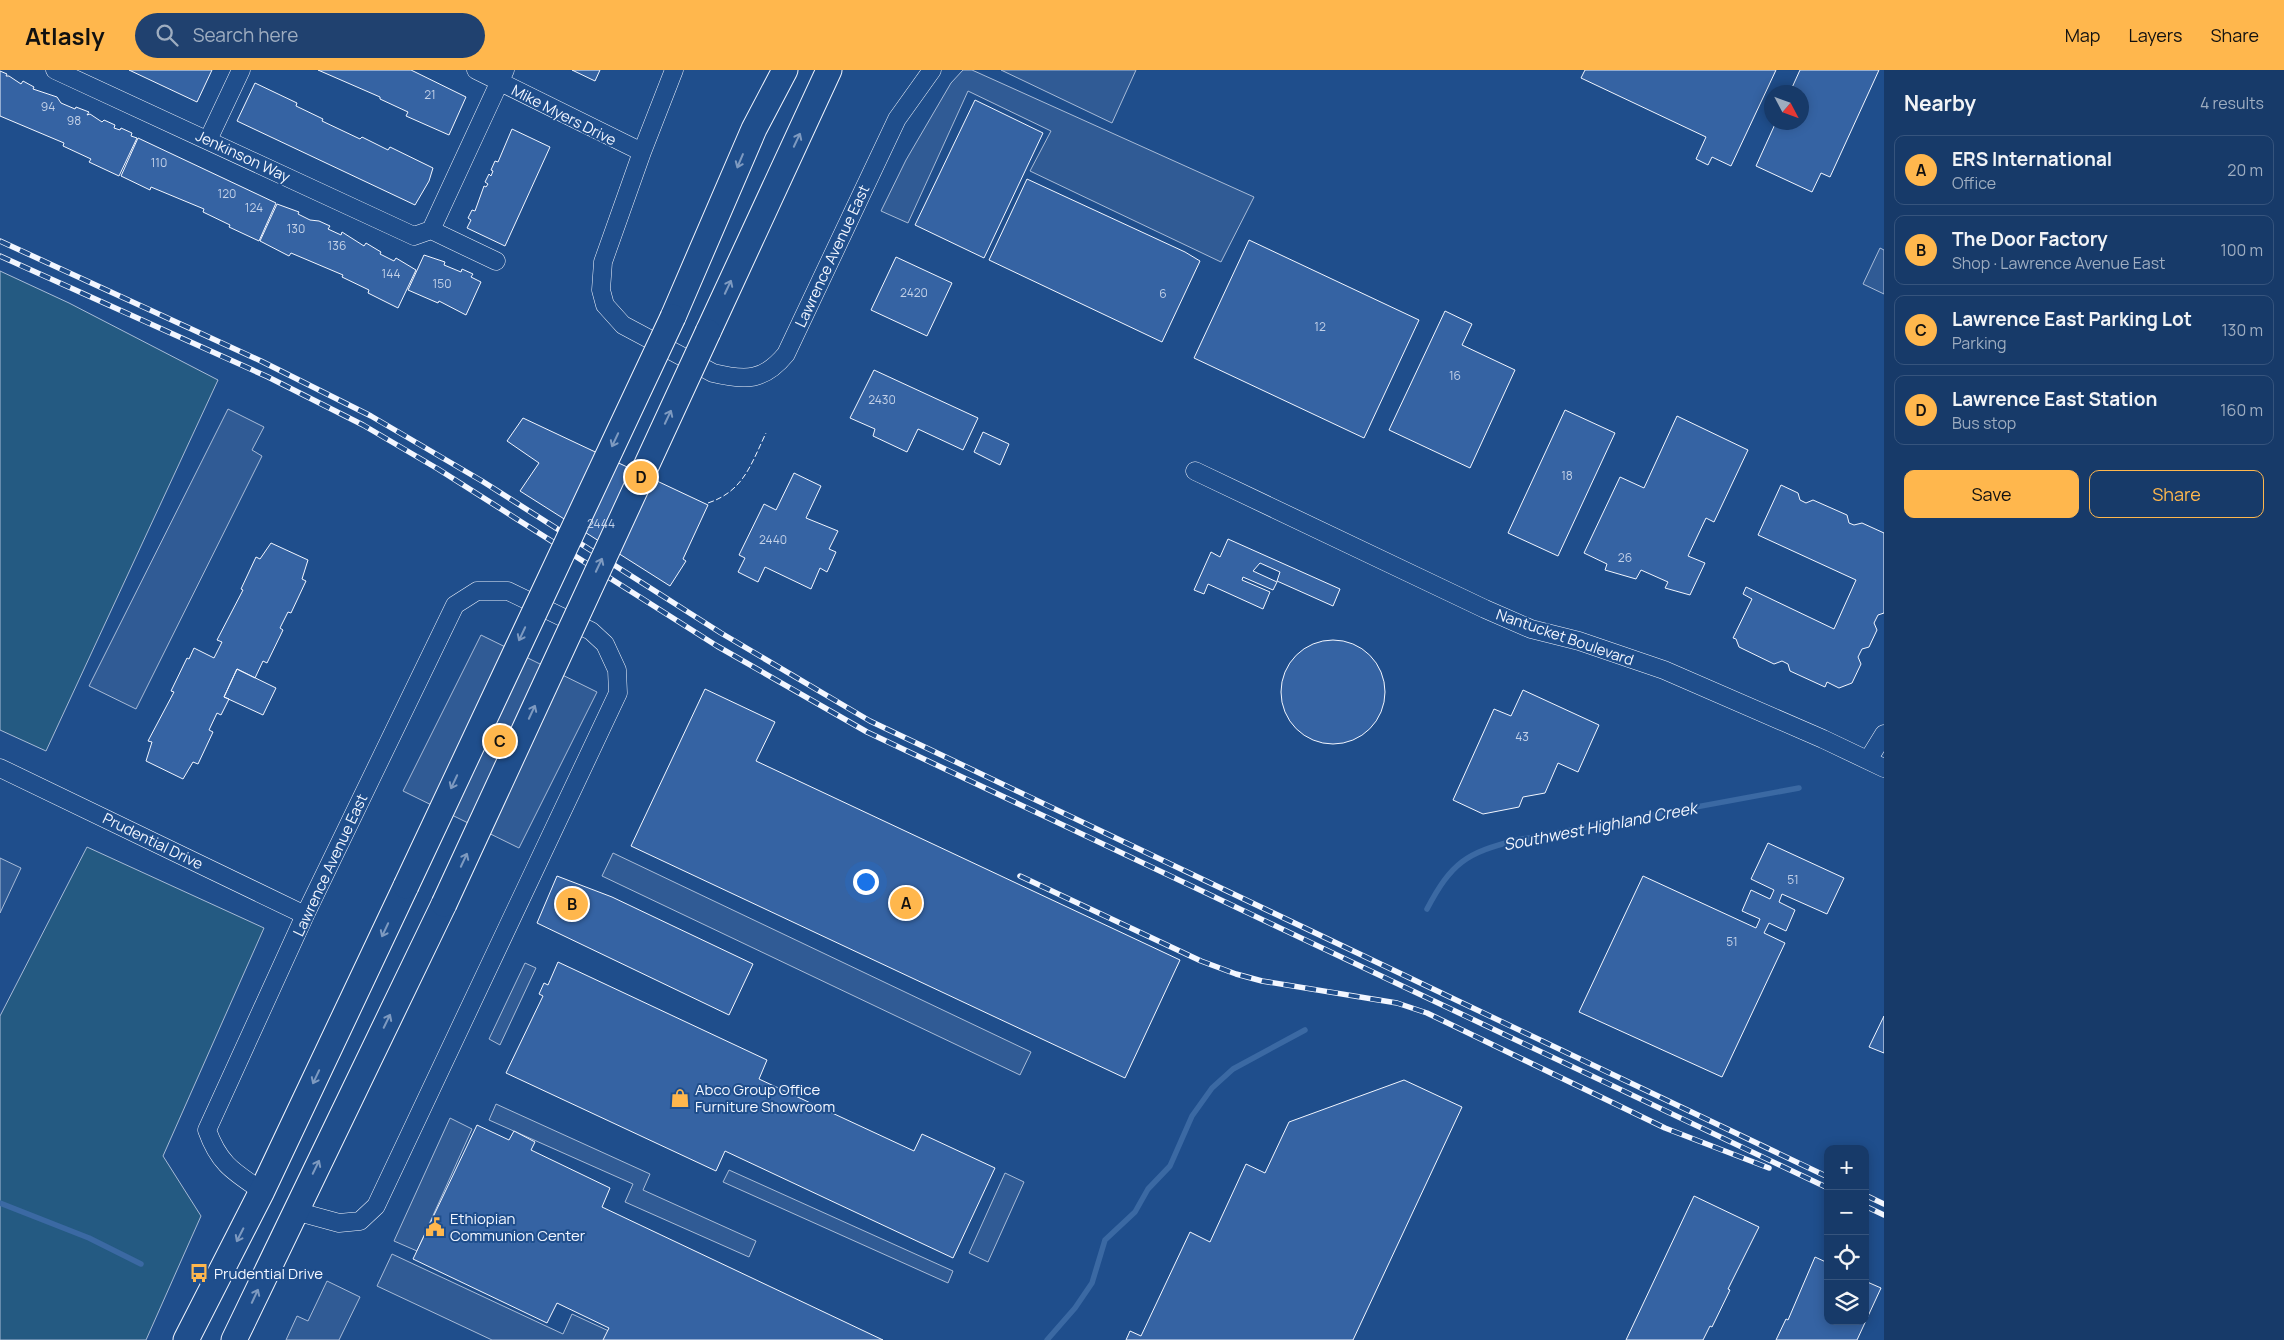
<!DOCTYPE html>
<meta charset="utf-8">
<style>
:root{--surface:#173a69;--page:#20416f;--text:#f1f3f6;--muted:#9eadc0;--line:#36547d;--accent:#ffb74d}
body{margin:0;font-family:Manrope,sans-serif;background:var(--page);color:var(--text)}
.controls{position:absolute;right:15px;bottom:15px;display:grid;overflow:hidden;border-radius:10px;box-shadow:0 2px 12px #0003}
.controls button{width:45px;height:45px;display:grid;place-items:center;padding:0;border:0;border-bottom:1px solid var(--line);background:var(--surface);color:var(--text);font:25px sans-serif}
.compass{position:absolute;left:1764px;top:15px;width:45px;height:45px;border-radius:50%;background:var(--surface);box-shadow:0 2px 12px #0003;rotate:131deg}
.you{position:absolute;left:865px;top:811px;width:18px;height:18px;margin:-12px;border:4px solid #fff;border-radius:50%;background:#1a73e8;box-shadow:0 0 0 8px #1a73e833}
.badge{display:grid;place-items:center;width:32px;height:32px;border-radius:50%;background:var(--accent);color:#111;font-size:16px;font-weight:700}
.pin{position:absolute;translate:-50% -50%;border:2px solid #fff;box-shadow:0 1px 5px #0006}
.list{margin:0;padding:0;list-style:none}
h2{display:flex;justify-content:space-between;align-items:center;height:65px;margin:0;padding:0 20px;font-size:21px}
h2 small{font-size:16px;font-weight:400;color:var(--muted)}
.list li{display:grid;grid-template-columns:32px 1fr auto;gap:15px;align-items:center;box-sizing:border-box;height:70px;margin:0 10px 10px;padding:0 10px;border:1px solid var(--line);border-radius:10px}
.list b{display:block;font-size:19px;white-space:nowrap}
.list p{margin:0;font-size:16px;white-space:nowrap;color:var(--muted)}
.list em{font-size:16px;font-style:normal;color:var(--muted)}
.actions{display:flex;gap:10px;padding:15px 20px}
.actions a{flex:1;padding:11px 0;border:1px solid var(--accent);border-radius:10px;text-align:center;font-size:18px;color:var(--accent)}
.actions .main{background:var(--accent);color:#111}
.icon{flex:none;width:28px;height:28px;fill:none;stroke:currentColor;stroke-width:2;stroke-linecap:round;stroke-linejoin:round}
.map{position:relative;flex:none;width:1884px;height:1270px;overflow:hidden}
header{display:flex;align-items:center;gap:30px;box-sizing:border-box;height:70px;padding:0 25px;background:var(--accent);color:#111}
header strong{font-size:24px}
nav{display:flex;gap:28px;margin-inline-start:auto;font-size:18px}
.search{width:350px;height:45px;background:var(--page);display:flex;align-items:center;gap:12px;box-sizing:border-box;padding:0 18px;border-radius:28px;color:var(--muted);font-size:19px}
main{display:flex}
aside{flex:1;background:var(--surface)}
.map>svg:first-child{display:block}
.green{fill:#245a82;stroke:#a8bbd7}
.parking{fill:#305b95;stroke:#a8bbd7}
.lines{fill:none;stroke-linecap:round;stroke-linejoin:round}
.stream{stroke:#3b69a3;stroke-width:5.5}
.building{fill:#3563a3;stroke:#f2f6ff}
.minor-casing{stroke:#f2f6ff;stroke-width:19}
.secondary-casing{stroke:#f2f6ff;stroke-width:27}
.minor{stroke:#1f4e8c;stroke-width:18}
.secondary{stroke:#1f4e8c;stroke-width:25}
.rail-casing{stroke:#f2f6ff;stroke-width:5.5}
.rail{stroke:#1f4e8c;stroke-width:4;stroke-dasharray:11;stroke-linecap:butt}
.secondary-bridge-casing{stroke:#f2f6ff;stroke-width:27;stroke-linecap:butt}
.secondary-bridge{stroke:#1f4e8c;stroke-width:25}
.fence{stroke:#f2f6ff;stroke-width:1;stroke-dasharray:6 2.5;stroke-linecap:butt}
.oneway{stroke:#7e9ac0}
.labels{text-anchor:middle;dominant-baseline:central;stroke-width:4;stroke-linejoin:round;paint-order:stroke}
.number-label{font-size:12px;fill:#c3d1e8}
.street-label{font-size:15px;fill:#f2f6ff;stroke:#1f4e8c}
.poi-label{font-size:15px;fill:#f2f6ff;stroke:#1f4e8c;text-anchor:start}
.water-label{font-size:16px;font-style:italic;fill:#f2f6ff;stroke:#1f4e8c}
</style>
<header>
<strong>Atlasly</strong>
<div class="search"><svg class="icon" aria-label="search" viewBox="0 0 24 24"><circle cx="10" cy="10" r="6"/><path d="M15 15l6 6"/></svg>Search here</div>
<nav><a>Map</a><a>Layers</a><a>Share</a></nav>
</header>
<main>
<div class="map">
<svg width="1884" height="1270" viewBox="0 0 1884 1270">
<rect width="100%" height="100%" fill="#1f4e8c"/>
<!-- green -->
<path class="green" d="M 0,201 L 69,233 L 218,310 L 46,681 L 0,660 Z
M 87,777 L 264,858 L 163,1086 L 201,1146 L 146,1270 L 0,1270 L 0,946 Z"/>
<!-- parking -->
<path class="parking" d="M 963,0 L 972,0 L 1254,127 L 1221,192 L 1030,101 L 1051,61 L 968,21 L 908,153 L 881,141 L 906,90 L 951,13 Z
M 1001,0 L 1136,0 L 1112,53 Z
M 1880,178 L 1884,180 L 1884,224 L 1863,214 Z
M 228,339 L 264,357 L 252,380 L 262,386 L 136,639 L 89,616 Z
M 481,565 L 597,622 L 519,778 L 403,721 Z
M 613,783 L 1031,982 L 1020,1005 L 602,806 Z
M 0,788 L 21,798 L 0,843 Z
M 525,893 L 536,898 L 500,975 L 489,969 Z
M 496,1034 L 650,1104 L 643,1120 L 756,1171 L 749,1187 L 625,1132 L 633,1114 L 489,1050 Z
M 450,1048 L 472,1059 L 417,1181 L 394,1171 Z
M 729,1100 L 953,1201 L 948,1213 L 723,1112 Z
M 1005,1103 L 1024,1112 L 988,1192 L 969,1183 Z
M 392,1184 L 563,1264 L 572,1244 L 611,1262 L 608,1270 L 492,1270 L 377,1216 Z
M 327,1211 L 360,1227 L 339,1270 L 286,1270 L 297,1246 L 308,1251 Z"/>
<g class="lines">
<!-- stream -->
<path class="stream" d="M 1427,839 C 1452,792 1466,783 1517,770 L 1799,718
M 0,1133 L 89,1168 L 141,1194
M 1047,1270 L 1075,1238 L 1092,1213 L 1105,1170 L 1135,1142 L 1148,1119 L 1170,1096 L 1192,1046 L 1212,1018 L 1233,999 L 1305,960"/>
</g>
<!-- building -->
<path class="building" d="M 129,0 L 212,0 L 197,32 Z
M 318,0 L 411,0 L 466,27 L 449,65 L 406,46 L 408,42 L 380,29 L 380,27 Z
M 572,0 L 600,0 L 595,11 Z
M 1585,0 L 1776,0 L 1731,96 L 1712,87 L 1708,95 L 1696,89 L 1706,67 L 1581,8 Z
M 1800,0 L 1879,0 L 1830,107 L 1821,103 L 1812,122 L 1756,96 L 1776,52 L 1802,52 L 1802,22 L 1790,22 Z
M 0,1 L 7,4 L 6,6 L 9,6 L 21,14 L 23,11 L 34,17 L 33,19 L 57,27 L 61,33 L 75,39 L 76,37 L 89,42 L 87,45 L 90,44 L 102,52 L 104,50 L 115,55 L 114,58 L 120,60 L 121,58 L 132,63 L 131,66 L 137,68 L 119,106 L 89,92 L 91,89 L 63,76 L 64,73 L 0,46 Z
M 255,13 L 297,33 L 296,36 L 323,49 L 322,51 L 360,69 L 362,67 L 388,80 L 390,77 L 433,98 L 429,111 L 415,135 L 237,51 Z
M 975,30 L 1043,63 L 984,188 L 915,155 Z
M 512,59 L 550,77 L 505,176 L 467,158 L 471,150 L 468,148 L 472,140 L 475,141 L 484,116 L 486,117 L 488,114 L 485,112 L 489,104 L 491,106 L 493,101 L 491,100 L 495,91 L 498,92 Z
M 138,68 L 276,133 L 259,171 L 229,157 L 230,155 L 203,142 L 204,139 L 151,117 L 150,120 L 121,106 Z
M 1027,109 L 1185,182 L 1200,191 L 1162,272 L 989,190 Z
M 277,134 L 299,142 L 298,144 L 310,150 L 319,151 L 330,156 L 328,159 L 341,165 L 342,162 L 364,176 L 366,173 L 381,182 L 380,184 L 394,191 L 396,188 L 416,200 L 398,238 L 368,223 L 369,220 L 342,207 L 343,205 L 291,183 L 289,186 L 260,171 Z
M 1249,170 L 1419,250 L 1364,368 L 1194,288 Z
M 424,185 L 445,192 L 444,195 L 461,202 L 462,199 L 473,204 L 471,207 L 481,212 L 466,245 L 439,231 L 438,233 L 408,220 Z
M 896,187 L 952,213 L 927,266 L 871,240 Z
M 1445,241 L 1472,254 L 1462,275 L 1515,300 L 1470,398 L 1389,360 Z
M 874,300 L 978,348 L 963,380 L 918,359 L 907,382 L 873,366 L 875,359 L 850,348 Z
M 1565,340 L 1615,363 L 1558,486 L 1508,463 Z
M 1677,346 L 1748,380 L 1714,452 L 1706,448 L 1688,486 L 1705,493 L 1690,525 L 1665,518 L 1668,512 L 1641,500 L 1636,509 L 1605,500 L 1607,494 L 1584,483 L 1620,407 L 1644,418 Z
M 523,348 L 708,435 L 683,489 L 686,491 L 670,516 L 520,421 L 539,393 L 507,371 Z
M 983,362 L 1009,374 L 1000,395 L 974,382 Z
M 794,403 L 821,416 L 806,448 L 838,461 L 829,479 L 836,482 L 827,502 L 820,498 L 811,519 L 765,497 L 758,512 L 738,502 L 745,488 L 739,485 L 764,434 L 776,440 Z
M 1781,415 L 1798,423 L 1800,430 L 1806,433 L 1813,430 L 1847,445 L 1849,453 L 1854,455 L 1862,453 L 1884,463 L 1884,543 L 1878,545 L 1874,553 L 1877,560 L 1869,577 L 1862,579 L 1858,587 L 1861,594 L 1852,613 L 1839,618 L 1827,612 L 1825,617 L 1790,601 L 1788,594 L 1782,591 L 1774,594 L 1739,577 L 1736,569 L 1733,568 L 1752,529 L 1743,524 L 1746,517 L 1834,559 L 1856,510 L 1758,465 Z
M 1228,469 L 1340,519 L 1333,536 L 1277,511 L 1280,502 L 1260,493 L 1253,501 L 1277,512 L 1273,520 L 1243,507 L 1242,510 L 1270,522 L 1263,539 L 1208,514 L 1204,524 L 1194,520 L 1211,482 L 1220,487 Z
M 271,473 L 308,490 L 302,509 L 306,511 L 291,543 L 288,542 L 280,558 L 283,560 L 267,593 L 263,591 L 255,608 L 237,599 L 224,627 L 229,629 L 221,645 L 217,643 L 209,660 L 213,662 L 198,694 L 193,692 L 183,709 L 146,691 L 152,672 L 148,671 L 174,622 L 171,621 L 187,588 L 189,589 L 194,578 L 214,588 L 222,572 L 217,570 L 243,520 L 241,519 L 256,487 L 260,489 Z
M1281 622a52 52 0 1 1 104 0a52 52 0 1 1-104 0Z
M 237,599 L 276,618 L 263,645 L 224,627 Z
M 705,619 L 775,652 L 756,691 L 1180,890 L 1125,1008 L 631,776 Z
M 1523,620 L 1599,655 L 1578,702 L 1558,693 L 1545,723 L 1523,727 L 1519,737 L 1483,744 L 1453,730 L 1494,639 L 1511,646 Z
M 1768,773 L 1844,808 L 1827,844 L 1782,824 L 1779,832 L 1795,840 L 1786,861 L 1769,853 L 1764,863 L 1785,873 L 1722,1007 L 1579,942 L 1643,806 L 1756,858 L 1760,849 L 1742,841 L 1751,820 L 1770,829 L 1774,820 L 1751,809 Z
M 557,806 L 612,827 L 753,894 L 729,945 L 537,853 Z
M 558,892 L 767,990 L 759,1009 L 774,1016 L 914,1081 L 922,1064 L 995,1098 L 953,1188 L 725,1081 L 716,1101 L 506,1003 L 543,926 L 539,924 L 544,913 L 548,915 Z
M 1884,946 L 1884,983 L 1869,977 Z
M 1404,1010 L 1462,1037 L 1353,1270 L 1126,1270 L 1130,1261 L 1141,1266 L 1190,1162 L 1210,1172 L 1246,1094 L 1265,1103 L 1289,1052 Z
M 477,1055 L 509,1070 L 514,1061 L 535,1072 L 531,1080 L 610,1118 L 602,1137 L 883,1270 L 603,1270 L 609,1258 L 557,1233 L 547,1253 L 413,1189 Z
M 1694,1126 L 1759,1157 L 1728,1219 L 1730,1220 L 1712,1257 L 1710,1256 L 1703,1270 L 1626,1270 Z
M 1815,1187 L 1828,1193 L 1828,1251 L 1865,1251 L 1865,1211 L 1881,1218 L 1857,1270 L 1776,1270 L 1786,1249 L 1788,1250 Z"/>
<g class="lines">
<!-- minor casing -->
<g class="minor-casing">
<path id="minor" d="M 55,0 L 414,166 L 431,160 L 505,0
M 476,0 L 642,82
M 674,0 L 642,82 L 603,192 L 601,220 L 605,235 L 623,255 L 713,303 C 746,311 764,311 786,284 L 897,49 L 932,0
M 208,70 L 241,0
M 431,160 L 496,191
M 1195,401 L 1485,539 L 1531,559 L 1579,571 L 1664,600 L 1823,669 L 1884,698
M 1868,690 L 1884,664
M 0,698 L 305,845
M 262,1121 C 234,1102 219,1094 207,1060 L 305,845 L 455,535 L 477,521 L 508,521 L 591,561 L 605,574 L 617,600 L 618,623 L 376,1136 L 360,1151 L 339,1153 L 295,1141"/>
</g>
<!-- secondary casing -->
<g class="secondary-casing">
<path id="secondary" d="M 673,247 L 754,59 L 785,0
M 708,262 L 829,0
M 186,1270 L 262,1121 L 406,816
M 234,1270 L 444,834"/>
</g>
<!-- minor -->
<use href="#minor" class="minor"/>
<!-- secondary -->
<use href="#secondary" class="secondary"/>
<!-- rail casing -->
<g class="rail-casing">
<path id="rail" d="M 0,171 L 261,291 L 371,346 L 482,411 L 721,563 L 870,651 L 1828,1107
M 0,186 L 268,307 L 363,355 L 438,399 L 717,576 L 867,662 L 1828,1118
M 1020,806 L 1201,891 L 1236,904 L 1262,911 L 1397,933 L 1427,943 L 1665,1058 L 1769,1098
M 1865,1125 L 1884,1134
M 1865,1136 L 1884,1145"/>
</g>
<!-- rail -->
<use href="#rail" class="rail"/>
<!-- secondary-bridge casing -->
<g class="secondary-bridge-casing">
<path id="secondary-bridge" d="M 406,816 L 673,247
M 444,834 L 708,262"/>
</g>
<!-- secondary-bridge -->
<use href="#secondary-bridge" class="secondary-bridge"/>
<!-- fence -->
<path class="fence" d="M 708,433 C 744,421 751,394 766,363"/>
</g>
<!-- one-way arrows -->
<defs><path id="oneway-shaft" d="M-6 0H5M1.5-3L5.5 0L1.5 3" fill="none" stroke-width="1.6" stroke-linecap="round" stroke-linejoin="round" transform="scale(1.25)"/></defs>
<g class="oneway">
<use href="#oneway-shaft" transform="translate(797 70) rotate(-65)"/>
<use href="#oneway-shaft" transform="translate(740 91) rotate(113)"/>
<use href="#oneway-shaft" transform="translate(728 217) rotate(-65)"/>
<use href="#oneway-shaft" transform="translate(668 347) rotate(-65)"/>
<use href="#oneway-shaft" transform="translate(615 370) rotate(115)"/>
<use href="#oneway-shaft" transform="translate(599 495) rotate(-65)"/>
<use href="#oneway-shaft" transform="translate(522 564) rotate(115)"/>
<use href="#oneway-shaft" transform="translate(532 642) rotate(-65)"/>
<use href="#oneway-shaft" transform="translate(454 712) rotate(115)"/>
<use href="#oneway-shaft" transform="translate(464 790) rotate(-65)"/>
<use href="#oneway-shaft" transform="translate(385 860) rotate(115)"/>
<use href="#oneway-shaft" transform="translate(387 951) rotate(-64)"/>
<use href="#oneway-shaft" transform="translate(316 1007) rotate(115)"/>
<use href="#oneway-shaft" transform="translate(316 1097) rotate(-64)"/>
<use href="#oneway-shaft" transform="translate(240 1165) rotate(117)"/>
<use href="#oneway-shaft" transform="translate(255 1226) rotate(-65)"/>
</g>
<!-- icons -->
<defs>
<g id="shop-bare" transform="scale(1.5)"><path d="M-5-2.5h2.3a2.7 3.5 0 0 1 5.4 0H5L5.5 6h-11ZM-1.5-2.5h3a1.5 2.3 0 0 0-3 0Z" fill="#ffb74d" stroke="#1f4e8c" stroke-width="2.5" paint-order="stroke"/></g>
<g id="civic-bare" transform="scale(1.5)"><path d="M-.6-6.5H3V-4.5H.6V-3L4-1V1h2V6H-6V1h2V-1L-.6-3ZM-1.2 2.5V6h2.4V2.5Z" fill="#ffb74d" stroke="#1f4e8c" stroke-width="2.5" paint-order="stroke"/></g>
<g id="bus-bare" transform="scale(1.5)"><path d="M-5-6H5V4H4V6H2V4H-2V6H-4V4H-5ZM-3.5-4V0h7V-4ZM-3.5 1.2v1.5H-2V1.2ZM2 1.2v1.5H3.5V1.2Z" fill="#ffb74d" stroke="#1f4e8c" stroke-width="2.5" paint-order="stroke"/></g>
</defs>
<g fill-rule="evenodd">
<use href="#shop-bare" x="680" y="1028"/>
<use href="#civic-bare" x="435" y="1157"/>
<use href="#bus-bare" x="199" y="1203"/>
</g>
<g class="labels">
<!-- number labels -->
<g class="number-label">
<text x="430" y="24">21</text>
<text x="48" y="36">94</text>
<text x="74" y="50">98</text>
<text x="159" y="92">110</text>
<text x="227" y="123">120</text>
<text x="254" y="137">124</text>
<text x="296" y="158">130</text>
<text x="337" y="175">136</text>
<text x="391" y="203">144</text>
<text x="442" y="213">150</text>
<text x="914" y="222">2420</text>
<text x="1163" y="223">6</text>
<text x="1320" y="256">12</text>
<text x="1455" y="305">16</text>
<text x="882" y="329">2430</text>
<text x="1567" y="405">18</text>
<text x="601" y="453">2444</text>
<text x="773" y="469">2440</text>
<text x="1625" y="487">26</text>
<text x="1522" y="666">43</text>
<text x="1793" y="809">51</text>
<text x="1732" y="871">51</text>
</g>
<!-- street labels -->
<g class="street-label">
<text transform="translate(564 45) rotate(27)">Mike Myers Drive</text>
<text transform="translate(243 86) rotate(25)">Jenkinson Way</text>
<text transform="translate(832 186) rotate(-65)">Lawrence Avenue East</text>
<text transform="translate(1565 567) rotate(19)">Nantucket Boulevard</text>
<text transform="translate(153 771) rotate(26)">Prudential Drive</text>
<text transform="translate(330 795) rotate(-65)">Lawrence Avenue East</text>
</g>
<!-- poi labels -->
<g class="poi-label">
<text x="695" y="1019">Abco Group Office<tspan x="695" dy="17">Furniture Showroom</tspan></text>
<text x="450" y="1148">Ethiopian<tspan x="450" dy="17">Communion Center</tspan></text>
<text x="214" y="1203">Prudential Drive</text>
</g>
<!-- water labels -->
<g class="water-label">
<text transform="translate(1600 756) rotate(-11)">Southwest Highland Creek</text>
</g>
</g>
</svg>
<div class="controls">
<button>+</button>
<button>−</button>
<button><svg class="icon" aria-label="locate" viewBox="0 0 24 24"><circle cx="12" cy="12" r="6"/><path d="M12 2v4M12 18v4M2 12h4M18 12h4"/></svg></button>
<button><svg class="icon" aria-label="layers" viewBox="0 0 24 24"><path d="M12 4l9 5-9 5-9-5zM3 14l9 5 9-5"/></svg></button>
</div>
<svg class="compass" viewBox="-18 -18 36 36"><path d="M0-13l5 13h-10z" fill="#e53935"/><path d="M0 13l5-13h-10z" fill="#9eadc0"/></svg>
<div class="you"></div>
<div class="pin badge" style="left:906px;top:833px">A</div>
<div class="pin badge" style="left:572px;top:834px">B</div>
<div class="pin badge" style="left:500px;top:671px">C</div>
<div class="pin badge" style="left:641px;top:407px">D</div>
</div>
<aside>
<h2>Nearby<small>4 results</small></h2>
<ul class="list">
<li><span class="badge">A</span><div><b>ERS International</b><p>Office</p></div><em>20 m</em></li>
<li><span class="badge">B</span><div><b>The Door Factory</b><p>Shop · Lawrence Avenue East</p></div><em>100 m</em></li>
<li><span class="badge">C</span><div><b>Lawrence East Parking Lot</b><p>Parking</p></div><em>130 m</em></li>
<li><span class="badge">D</span><div><b>Lawrence East Station</b><p>Bus stop</p></div><em>160 m</em></li>
</ul>
<div class="actions"><a class="main">Save</a><a>Share</a></div>
</aside>
</main>
